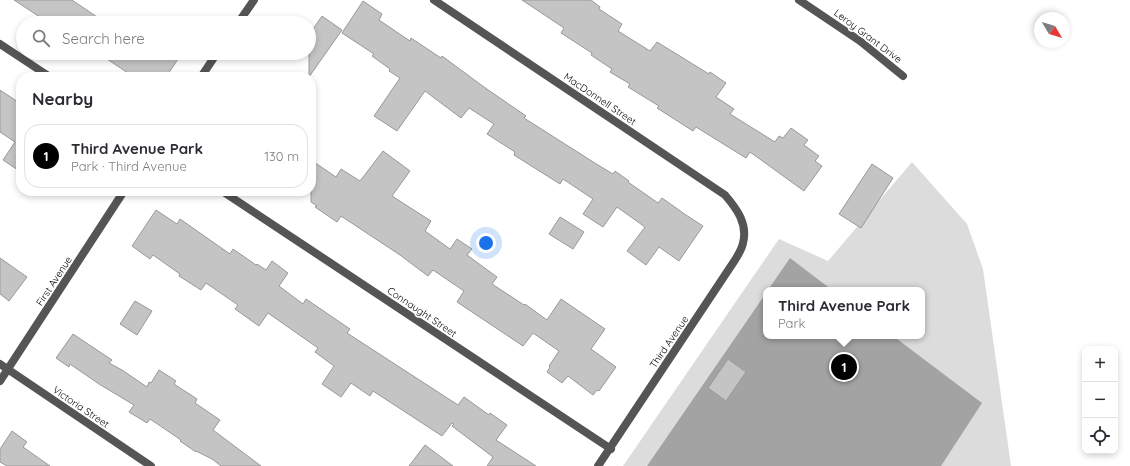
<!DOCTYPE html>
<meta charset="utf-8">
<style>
:root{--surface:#fff;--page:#f2f2f3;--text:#2b2b33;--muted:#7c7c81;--line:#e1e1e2;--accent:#000}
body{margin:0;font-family:Quicksand,sans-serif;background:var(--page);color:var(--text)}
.controls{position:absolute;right:12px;bottom:12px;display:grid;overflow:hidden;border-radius:8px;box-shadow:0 2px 6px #0003}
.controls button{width:36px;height:36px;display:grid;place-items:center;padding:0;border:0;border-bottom:1px solid var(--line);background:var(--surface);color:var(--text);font:20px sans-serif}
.compass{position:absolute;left:1034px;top:12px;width:36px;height:36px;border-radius:50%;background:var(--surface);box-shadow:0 2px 6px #0003;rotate:128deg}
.you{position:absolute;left:486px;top:243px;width:14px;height:14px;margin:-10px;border:3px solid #fff;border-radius:50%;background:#1a73e8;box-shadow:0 0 0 6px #1a73e833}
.badge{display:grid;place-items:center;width:26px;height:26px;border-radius:50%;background:var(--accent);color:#fff;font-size:13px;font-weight:700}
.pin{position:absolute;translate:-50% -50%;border:2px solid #fff;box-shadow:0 1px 4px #0006}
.popup{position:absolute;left:763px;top:287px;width:162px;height:52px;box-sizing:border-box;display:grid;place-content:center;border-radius:8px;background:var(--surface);filter:drop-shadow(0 1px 3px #0005);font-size:13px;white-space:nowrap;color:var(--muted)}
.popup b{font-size:15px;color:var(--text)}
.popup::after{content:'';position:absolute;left:50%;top:100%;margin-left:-8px;border:8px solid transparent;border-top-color:var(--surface)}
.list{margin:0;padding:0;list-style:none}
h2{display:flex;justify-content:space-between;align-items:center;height:52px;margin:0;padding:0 16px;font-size:17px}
h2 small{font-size:13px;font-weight:400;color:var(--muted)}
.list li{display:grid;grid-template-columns:26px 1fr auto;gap:12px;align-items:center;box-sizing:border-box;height:64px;margin:0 8px 8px;padding:0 8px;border:1px solid var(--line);border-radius:16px}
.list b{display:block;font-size:15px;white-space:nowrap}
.list p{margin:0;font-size:13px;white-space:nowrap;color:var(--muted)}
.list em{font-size:13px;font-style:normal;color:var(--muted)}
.icon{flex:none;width:22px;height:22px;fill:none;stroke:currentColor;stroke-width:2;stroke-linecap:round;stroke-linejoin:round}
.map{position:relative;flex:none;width:1130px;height:466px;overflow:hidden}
.search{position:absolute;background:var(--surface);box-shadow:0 2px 6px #0003;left:16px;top:16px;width:300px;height:44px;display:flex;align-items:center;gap:10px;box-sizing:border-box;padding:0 14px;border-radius:22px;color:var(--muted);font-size:15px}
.panel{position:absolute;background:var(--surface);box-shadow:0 2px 6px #0003;left:16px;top:72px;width:300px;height:124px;border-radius:16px}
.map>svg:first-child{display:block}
.green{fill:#dcdcdc;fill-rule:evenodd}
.water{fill:#a3a3a3}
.building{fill:#c4c4c4;stroke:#999}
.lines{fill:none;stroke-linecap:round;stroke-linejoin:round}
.minor{stroke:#555;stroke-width:8}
.labels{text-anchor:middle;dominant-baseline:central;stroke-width:3.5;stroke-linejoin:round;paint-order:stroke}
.street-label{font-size:10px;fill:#000;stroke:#fff}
</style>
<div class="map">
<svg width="1130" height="466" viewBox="0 0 1130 466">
<rect width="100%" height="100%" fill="#fff"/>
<!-- green -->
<path class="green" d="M 912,162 L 967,224 L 983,269 L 1011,466 L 623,466 L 779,239 L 828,261 ZM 766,290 L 922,290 L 922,336 L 766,336 Z"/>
<!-- water -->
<path class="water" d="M 790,258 L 832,290 L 768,290 Z
M 766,293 L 766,336 L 893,336 L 982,403 L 941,466 L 647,466 Z"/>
<!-- building -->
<path class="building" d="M 14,0 L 72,0 L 106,23 L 49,23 Z
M 522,0 L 591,0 L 600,7 L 599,9 L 622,24 L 618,31 L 650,51 L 657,42 L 709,74 L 710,72 L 726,83 L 716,97 L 734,109 L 730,114 L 775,142 L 779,136 L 783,138 L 791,128 L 808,140 L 804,145 L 819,156 L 815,161 L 822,166 L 804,191 L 750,152 L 746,158 L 696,127 L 693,131 L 657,108 L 659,106 L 628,87 L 630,84 L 610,72 L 612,69 L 591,55 L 592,53 L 561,33 L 564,28 Z
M 363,1 L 382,14 L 379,20 L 410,41 L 411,38 L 441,58 L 442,56 L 484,87 L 526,116 L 524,118 L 598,165 L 613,174 L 615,171 L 629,181 L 628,182 L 658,203 L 662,198 L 686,215 L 703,226 L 679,261 L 659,247 L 646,265 L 627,251 L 645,227 L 617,207 L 603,227 L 583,214 L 593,199 L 563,179 L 560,184 L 514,155 L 515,152 L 487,134 L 494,124 L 469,108 L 461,118 L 425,91 L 397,131 L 374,116 L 400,78 L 389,71 L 390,69 L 372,56 L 374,54 L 342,33 Z
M 322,16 L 342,30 L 309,77 L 309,35 Z
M 98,53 L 182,53 L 166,77 L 134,77 Z
M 0,90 L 21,104 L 21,172 L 3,160 L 15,142 L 0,132 Z
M 383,151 L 410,171 L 392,196 L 431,221 L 425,231 L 450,249 L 457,239 L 472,249 L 467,255 L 497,277 L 492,284 L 524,305 L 525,304 L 547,320 L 561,299 L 605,329 L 591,349 L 616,367 L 599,391 L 597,390 L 593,395 L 568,376 L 562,383 L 547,372 L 550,367 L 549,366 L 559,351 L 533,333 L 523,346 L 457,302 L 464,291 L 433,270 L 428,276 L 400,255 L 341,216 L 337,222 L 315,207 L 317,206 L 311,202 L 311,160 L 336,177 L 341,169 L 360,181 Z
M 872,164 L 893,178 L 861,228 L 839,214 Z
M 156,210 L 177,224 L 180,219 L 230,254 L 233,249 L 256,265 L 257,264 L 266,270 L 272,261 L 288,273 L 279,286 L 303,304 L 306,299 L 350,329 L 347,333 L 458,405 L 464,397 L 489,415 L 490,413 L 507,425 L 496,440 L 536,466 L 487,466 L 493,457 L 452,426 L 454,424 L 452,423 L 442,436 L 373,391 L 370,396 L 351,383 L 341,397 L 322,384 L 334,366 L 315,352 L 318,348 L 268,313 L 259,326 L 235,309 L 238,305 L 206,283 L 201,290 L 179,276 L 180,274 L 153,255 L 150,259 L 132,246 Z
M 560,217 L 584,232 L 573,249 L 549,234 Z
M 0,258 L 27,277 L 9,301 L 0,294 Z
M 135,301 L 152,311 L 137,335 L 120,324 Z
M 73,334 L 112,360 L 109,363 L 122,370 L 147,387 L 149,382 L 151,383 L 159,370 L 176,381 L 174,384 L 197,399 L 195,403 L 220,420 L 213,430 L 261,466 L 221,466 L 212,459 L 196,451 L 196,452 L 180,441 L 181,440 L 150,419 L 147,423 L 129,412 L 134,405 L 99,384 L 70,364 L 69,367 L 56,358 Z
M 728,359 L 746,372 L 726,401 L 708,388 Z
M 12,431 L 27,442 L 23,447 L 50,466 L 7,466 L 0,462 L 0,449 Z
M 425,445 L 453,466 L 409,466 Z"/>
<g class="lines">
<!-- minor -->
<path class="minor" d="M 434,0 L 725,195 C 737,209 748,224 743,243 C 742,249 738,255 735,260 L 598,466
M 799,0 L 860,41 L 903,76
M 238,23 L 254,0
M 0,44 L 50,77
M 201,77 L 217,53
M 222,191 L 611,449
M 0,364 L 151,466
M 0,381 L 124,191"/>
</g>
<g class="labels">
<!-- street labels -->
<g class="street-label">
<text transform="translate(868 36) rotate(37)">Leroy Grant Drive</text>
<text transform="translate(600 99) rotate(34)">MacDonnell Street</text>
<text transform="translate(54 281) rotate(-57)">First Avenue</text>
<text transform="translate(422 312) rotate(34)">Connaught Street</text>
<text transform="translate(669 342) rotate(-56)">Third Avenue</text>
<text transform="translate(81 407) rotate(34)">Victoria Street</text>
</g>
</g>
</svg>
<div class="controls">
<button>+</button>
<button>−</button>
<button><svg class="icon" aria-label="locate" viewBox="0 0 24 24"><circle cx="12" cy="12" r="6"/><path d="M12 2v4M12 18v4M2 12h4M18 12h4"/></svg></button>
</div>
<svg class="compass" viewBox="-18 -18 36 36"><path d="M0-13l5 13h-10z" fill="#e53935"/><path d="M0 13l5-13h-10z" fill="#7c7c81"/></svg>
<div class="you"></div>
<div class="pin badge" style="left:844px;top:367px">1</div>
<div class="popup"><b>Third Avenue Park</b>Park</div>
<div class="search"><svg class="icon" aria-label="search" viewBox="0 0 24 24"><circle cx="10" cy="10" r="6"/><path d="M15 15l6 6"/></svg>Search here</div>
<section class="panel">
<h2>Nearby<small></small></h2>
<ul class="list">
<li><span class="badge">1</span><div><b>Third Avenue Park</b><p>Park · Third Avenue</p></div><em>130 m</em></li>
</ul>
</section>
</div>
